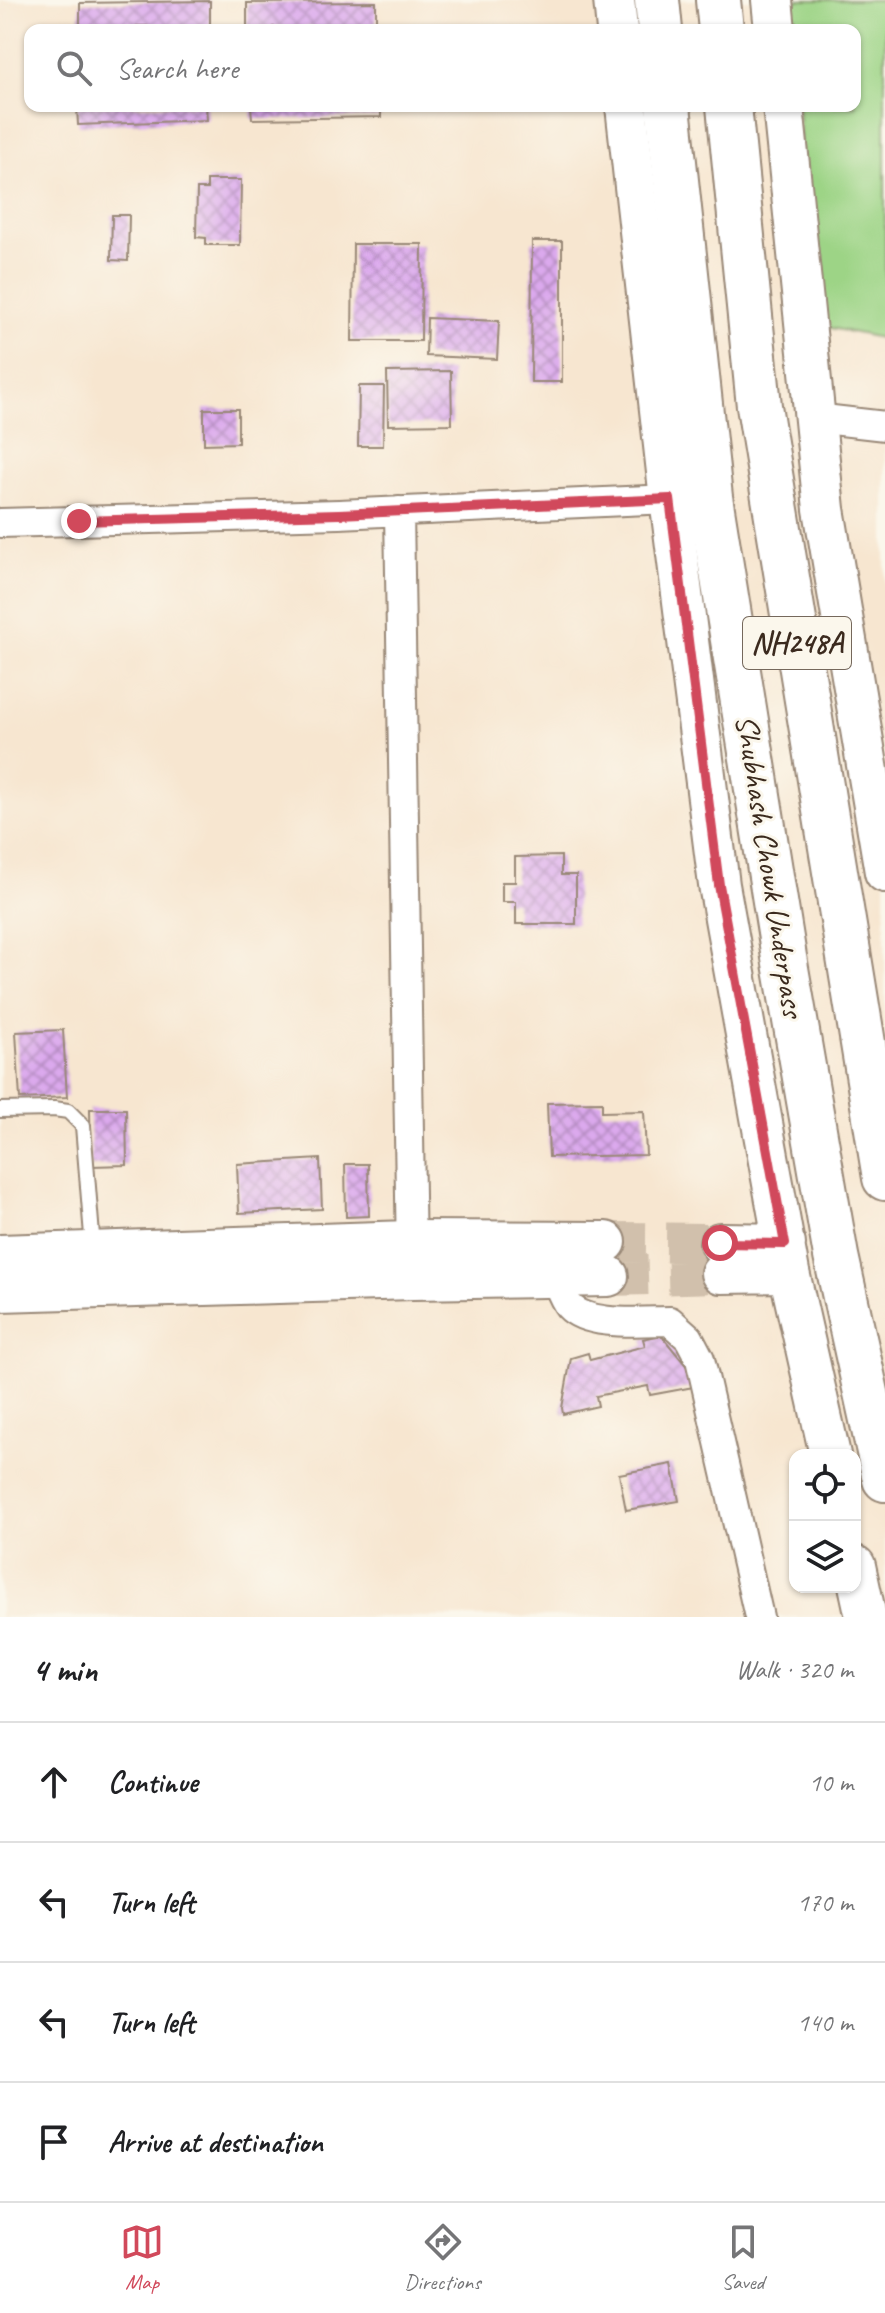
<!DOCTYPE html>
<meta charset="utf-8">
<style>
:root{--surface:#fff;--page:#f2f2f2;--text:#202124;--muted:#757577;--line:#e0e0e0;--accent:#d1495b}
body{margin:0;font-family:Caveat,sans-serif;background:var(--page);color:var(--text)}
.controls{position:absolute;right:24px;bottom:24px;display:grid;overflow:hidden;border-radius:16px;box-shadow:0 2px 6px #0004}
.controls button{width:72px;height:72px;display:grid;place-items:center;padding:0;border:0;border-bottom:2px solid var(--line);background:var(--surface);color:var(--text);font:40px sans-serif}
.stop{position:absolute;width:24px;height:24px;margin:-18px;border:6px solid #d1495b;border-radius:50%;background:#fff}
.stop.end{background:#d1495b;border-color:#fff;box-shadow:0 2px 8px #0008}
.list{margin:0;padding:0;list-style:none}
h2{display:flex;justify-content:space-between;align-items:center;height:104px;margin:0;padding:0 32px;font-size:34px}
h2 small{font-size:26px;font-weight:400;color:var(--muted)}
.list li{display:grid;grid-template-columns:52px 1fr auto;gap:24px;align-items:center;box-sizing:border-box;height:120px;padding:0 32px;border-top:2px solid var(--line)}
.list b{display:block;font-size:30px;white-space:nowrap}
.list em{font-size:26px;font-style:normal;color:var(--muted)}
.icon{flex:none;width:44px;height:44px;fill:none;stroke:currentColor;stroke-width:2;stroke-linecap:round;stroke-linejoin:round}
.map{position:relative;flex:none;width:885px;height:1617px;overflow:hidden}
.search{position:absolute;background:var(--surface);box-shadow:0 2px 6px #0004;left:24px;right:24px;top:24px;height:88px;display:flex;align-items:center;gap:20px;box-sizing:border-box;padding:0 28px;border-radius:16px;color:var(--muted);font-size:30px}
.sheet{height:584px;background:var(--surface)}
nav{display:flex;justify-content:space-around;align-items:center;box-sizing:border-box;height:112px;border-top:2px solid var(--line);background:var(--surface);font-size:22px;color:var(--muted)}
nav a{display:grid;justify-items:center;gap:4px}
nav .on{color:var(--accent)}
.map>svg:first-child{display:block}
.pitch{fill:#9dd486;stroke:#6c7f52;stroke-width:2}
.building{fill:url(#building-cross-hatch)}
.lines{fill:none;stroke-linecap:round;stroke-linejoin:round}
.secondary-tunnel{stroke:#d1c0ac;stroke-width:40;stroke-dasharray:40 20;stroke-linecap:butt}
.lane-casing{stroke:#987;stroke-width:18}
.street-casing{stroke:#987;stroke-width:32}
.secondary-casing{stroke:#987;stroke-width:44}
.highway-casing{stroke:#987;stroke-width:48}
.lane{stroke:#fff;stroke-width:14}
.street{stroke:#fff;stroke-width:28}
.secondary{stroke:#fff;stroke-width:40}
.highway{stroke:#fff;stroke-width:44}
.route{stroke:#d1495b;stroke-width:10}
.labels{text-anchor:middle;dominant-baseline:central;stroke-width:6;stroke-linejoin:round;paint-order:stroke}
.shield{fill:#fbf7ec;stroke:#75685c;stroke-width:2}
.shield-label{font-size:30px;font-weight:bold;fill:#3b2a1e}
.street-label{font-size:32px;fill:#3b2a1e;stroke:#fbf7ec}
</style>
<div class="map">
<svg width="885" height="1617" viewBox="0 0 885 1617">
<defs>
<pattern id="building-cross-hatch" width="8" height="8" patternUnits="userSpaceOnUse" patternTransform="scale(2)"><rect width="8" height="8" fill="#dba9ed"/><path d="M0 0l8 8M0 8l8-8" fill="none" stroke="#b38abf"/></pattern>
</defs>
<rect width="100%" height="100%" fill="#fbf7ec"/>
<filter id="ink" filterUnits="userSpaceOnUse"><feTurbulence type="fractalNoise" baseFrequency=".0125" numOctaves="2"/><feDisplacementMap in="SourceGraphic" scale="16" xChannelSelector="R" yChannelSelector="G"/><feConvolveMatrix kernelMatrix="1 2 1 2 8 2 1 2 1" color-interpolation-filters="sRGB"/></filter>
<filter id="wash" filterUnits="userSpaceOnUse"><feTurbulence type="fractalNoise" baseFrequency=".006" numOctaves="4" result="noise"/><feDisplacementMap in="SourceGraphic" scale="32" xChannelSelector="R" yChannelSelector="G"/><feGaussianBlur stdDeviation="1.8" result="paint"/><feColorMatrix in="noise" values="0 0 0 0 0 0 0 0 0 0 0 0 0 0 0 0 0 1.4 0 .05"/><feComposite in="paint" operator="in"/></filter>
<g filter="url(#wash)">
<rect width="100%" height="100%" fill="#f7e6d0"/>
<!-- pitch -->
<path class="pitch" d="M 791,0 L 885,0 L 885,339 L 811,324 L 798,106 L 855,106 L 855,30 L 793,30 Z"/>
<g id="blocks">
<!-- building -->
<path class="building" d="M 210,1 L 210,30 L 147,30 L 147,26 L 137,26 L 137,30 L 116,30 L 116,27 L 107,27 L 107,30 L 80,30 L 80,3 Z
M 376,2 L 376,30 L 313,30 L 313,27 L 303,27 L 303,30 L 282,30 L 282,27 L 273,27 L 273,30 L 247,30 L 247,3 Z
M 77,106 L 206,106 L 207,120 L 78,125 Z
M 251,106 L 381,106 L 381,117 L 252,119 Z
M 207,180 L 241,180 L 240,245 L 206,245 L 206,238 L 196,237 L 197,189 L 207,189 Z
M 112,215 L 129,215 L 128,261 L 111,260 Z
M 532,241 L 562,241 L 562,382 L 531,382 Z
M 353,244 L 422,244 L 421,341 L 352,341 Z
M 427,318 L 499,321 L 497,359 L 426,356 Z
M 451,371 L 452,424 L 388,425 L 387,372 Z
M 359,386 L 384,386 L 383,446 L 358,446 Z
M 204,409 L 238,409 L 238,443 L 204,444 Z
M 561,856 L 561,875 L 576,875 L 576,924 L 516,924 L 516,902 L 502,902 L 502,882 L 515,882 L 515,857 Z
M 63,1030 L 67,1097 L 20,1099 L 16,1032 Z
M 602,1102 L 602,1112 L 644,1111 L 646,1155 L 549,1157 L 547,1103 Z
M 90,1109 L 126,1109 L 127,1165 L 91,1166 Z
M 320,1159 L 322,1209 L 239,1213 L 237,1164 Z
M 345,1164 L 368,1164 L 369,1216 L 346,1217 Z
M 661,1335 L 698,1380 L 699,1386 L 650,1395 L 648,1386 L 596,1396 L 598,1406 L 563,1414 L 562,1408 L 571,1358 L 588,1353 L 590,1360 L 645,1346 L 643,1339 Z
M 672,1464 L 679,1501 L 626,1510 L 619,1474 Z"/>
</g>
</g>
<g filter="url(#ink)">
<use href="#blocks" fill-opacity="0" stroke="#987" stroke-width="2"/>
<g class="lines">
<!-- secondary-tunnel -->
<path class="secondary-tunnel" d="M 606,1242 L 720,1243
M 608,1276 L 721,1273"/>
<!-- lane casing -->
<g class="lane-casing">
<path id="lane" d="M 0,1110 L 54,1109 L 68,1111 L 83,1126 L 93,1248"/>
</g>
<!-- street casing -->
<g class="street-casing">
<path id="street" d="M 815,418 L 885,426
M 399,511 L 411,1258
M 0,523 L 339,514 L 670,499
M 555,1277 C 559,1286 563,1299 569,1306 C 588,1327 643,1321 670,1321 L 689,1338 L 700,1359 L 759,1617"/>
</g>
<!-- secondary casing -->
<g class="secondary-casing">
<path id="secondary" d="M 614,0 L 617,30
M 772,0 L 775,30
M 626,106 L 670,499 L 719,885 L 789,1272 L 830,1455
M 783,106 L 824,509 L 885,872
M 720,1243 L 785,1244
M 0,1255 L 409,1241 L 606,1242
M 721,1273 L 789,1272
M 0,1291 L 413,1279 L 608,1276
M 855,1566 L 866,1617"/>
</g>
<!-- highway casing -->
<g class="highway-casing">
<path id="highway" d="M 657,0 L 660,30
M 718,0 L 721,30
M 668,106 L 710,497 L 784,957 L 836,1256 L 885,1479
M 729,106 L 759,406 L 885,1178"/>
</g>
<!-- lane -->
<use href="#lane" class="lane"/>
<!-- street -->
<use href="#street" class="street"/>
<!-- secondary -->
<use href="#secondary" class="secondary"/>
<!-- highway -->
<use href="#highway" class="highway"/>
</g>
</g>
<g class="lines" filter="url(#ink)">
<!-- route -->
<path class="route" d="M 79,521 L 339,514 L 670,499 L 719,885 L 785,1244 L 720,1243"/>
</g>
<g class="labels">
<!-- shield labels -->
<rect class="shield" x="743" y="617" width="108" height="52" rx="6"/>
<g class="shield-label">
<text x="797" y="643">NH248A</text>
</g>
<!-- street labels -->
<g class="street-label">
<text transform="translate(770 866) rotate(81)">Shubhash Chowk Underpass</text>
</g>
</g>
</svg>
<div class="controls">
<button><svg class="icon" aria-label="locate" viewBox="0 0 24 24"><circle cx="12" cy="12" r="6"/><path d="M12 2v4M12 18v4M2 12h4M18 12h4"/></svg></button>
<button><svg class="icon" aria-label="layers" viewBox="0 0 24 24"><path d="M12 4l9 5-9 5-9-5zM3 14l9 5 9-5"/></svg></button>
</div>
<div class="stop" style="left:720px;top:1243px"></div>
<div class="stop end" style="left:79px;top:521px"></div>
<div class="search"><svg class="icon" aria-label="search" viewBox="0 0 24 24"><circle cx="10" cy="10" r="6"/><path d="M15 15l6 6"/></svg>Search here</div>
</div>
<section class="sheet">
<h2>4 min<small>Walk · 320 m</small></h2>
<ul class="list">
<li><svg class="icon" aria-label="ahead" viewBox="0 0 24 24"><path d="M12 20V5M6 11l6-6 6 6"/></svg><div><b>Continue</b></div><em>10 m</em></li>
<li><svg class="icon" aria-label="left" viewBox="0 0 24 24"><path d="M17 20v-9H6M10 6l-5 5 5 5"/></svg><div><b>Turn left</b></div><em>170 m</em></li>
<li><svg class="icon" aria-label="left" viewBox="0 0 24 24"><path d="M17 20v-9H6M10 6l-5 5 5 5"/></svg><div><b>Turn left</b></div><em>140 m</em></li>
<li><svg class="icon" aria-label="arrive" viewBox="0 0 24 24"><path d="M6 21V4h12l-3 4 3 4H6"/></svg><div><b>Arrive at destination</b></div></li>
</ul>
</section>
<nav>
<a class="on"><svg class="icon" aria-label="map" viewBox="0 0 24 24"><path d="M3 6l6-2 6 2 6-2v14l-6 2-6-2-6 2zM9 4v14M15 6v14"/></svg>Map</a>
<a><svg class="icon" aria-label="directions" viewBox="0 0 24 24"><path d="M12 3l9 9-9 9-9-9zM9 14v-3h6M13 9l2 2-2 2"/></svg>Directions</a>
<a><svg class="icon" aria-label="saved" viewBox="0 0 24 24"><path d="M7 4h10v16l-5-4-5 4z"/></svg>Saved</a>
</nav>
